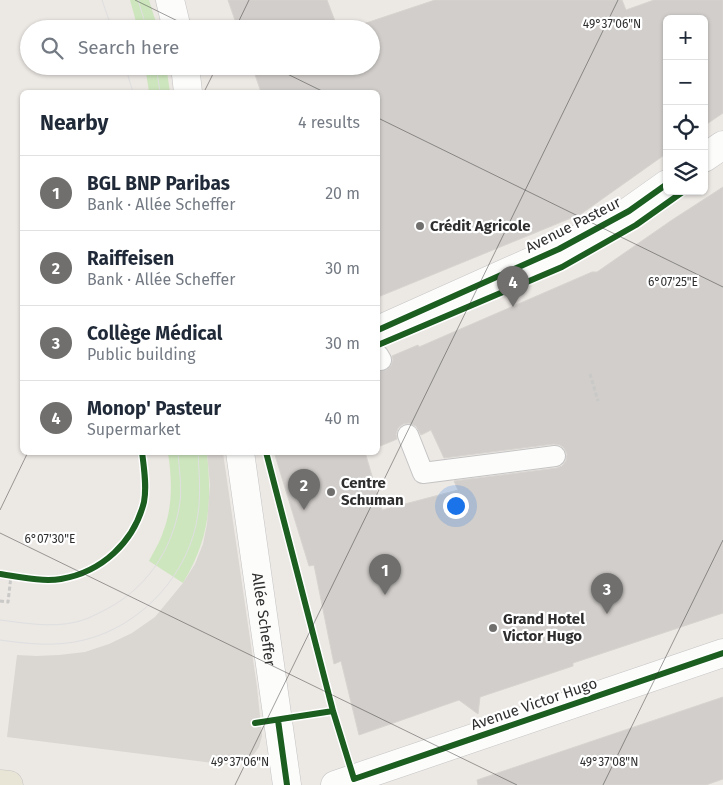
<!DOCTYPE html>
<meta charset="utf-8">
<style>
:root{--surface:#fff;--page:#f6f6f7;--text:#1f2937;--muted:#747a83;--line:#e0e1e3;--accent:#706f6e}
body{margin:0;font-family:"Fira Sans",sans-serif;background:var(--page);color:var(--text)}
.controls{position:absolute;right:15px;top:15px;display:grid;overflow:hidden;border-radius:8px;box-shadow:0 1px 4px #0004}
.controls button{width:45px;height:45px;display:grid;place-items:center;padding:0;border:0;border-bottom:1px solid var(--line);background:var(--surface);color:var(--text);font:25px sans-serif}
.you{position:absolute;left:455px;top:505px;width:18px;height:18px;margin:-12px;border:4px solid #fff;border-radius:50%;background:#1a73e8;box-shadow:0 0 0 8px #1a73e833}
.badge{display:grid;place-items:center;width:32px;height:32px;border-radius:50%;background:var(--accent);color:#fff;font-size:16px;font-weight:700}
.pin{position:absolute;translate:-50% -41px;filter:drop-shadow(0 1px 2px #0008)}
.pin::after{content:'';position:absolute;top:26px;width:18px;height:15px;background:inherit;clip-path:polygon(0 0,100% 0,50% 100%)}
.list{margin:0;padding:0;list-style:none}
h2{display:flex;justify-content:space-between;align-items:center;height:65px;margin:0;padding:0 20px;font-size:21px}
h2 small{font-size:16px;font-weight:400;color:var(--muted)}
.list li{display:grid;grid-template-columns:32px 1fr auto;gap:15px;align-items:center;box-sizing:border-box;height:75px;padding:0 20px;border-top:1px solid var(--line)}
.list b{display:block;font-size:19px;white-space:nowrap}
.list p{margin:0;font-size:16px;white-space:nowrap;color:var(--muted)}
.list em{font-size:16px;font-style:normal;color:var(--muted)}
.icon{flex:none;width:28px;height:28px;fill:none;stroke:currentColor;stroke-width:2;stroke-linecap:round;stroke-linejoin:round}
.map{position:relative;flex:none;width:723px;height:785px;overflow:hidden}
.search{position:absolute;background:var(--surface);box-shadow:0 1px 4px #0004;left:20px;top:20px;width:360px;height:55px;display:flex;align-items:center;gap:12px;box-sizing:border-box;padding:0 18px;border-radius:28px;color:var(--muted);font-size:19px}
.panel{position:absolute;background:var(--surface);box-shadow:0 1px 4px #0004;left:20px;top:90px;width:360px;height:365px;border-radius:8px}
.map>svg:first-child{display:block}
.green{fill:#cee6be}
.plaza{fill:#dad6d2}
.building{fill:#d1cecb;stroke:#d7d4d0}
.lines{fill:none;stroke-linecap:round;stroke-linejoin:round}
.lane-casing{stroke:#c5c4c5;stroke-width:22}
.street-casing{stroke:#c5c4c5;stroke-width:29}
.secondary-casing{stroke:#c5c4c5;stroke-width:29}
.primary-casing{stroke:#c6c5c4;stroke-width:29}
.path{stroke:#c9c9c8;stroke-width:3;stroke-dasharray:4 2.5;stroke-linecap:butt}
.lane{stroke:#fcfcfb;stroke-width:20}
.street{stroke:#fcfcfb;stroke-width:28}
.secondary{stroke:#fcfcfb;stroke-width:28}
.primary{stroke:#e8e4d6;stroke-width:28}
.tram{stroke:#dfdfe1;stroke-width:1}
.cycleway-casing{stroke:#fff;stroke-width:9}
.cycleway{stroke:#1b5e20;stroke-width:6}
.ticks{fill:none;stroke:#2e2e2e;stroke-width:1;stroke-opacity:0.45}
.poi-dot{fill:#706f6e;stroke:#fff;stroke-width:2}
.labels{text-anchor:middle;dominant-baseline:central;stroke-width:4.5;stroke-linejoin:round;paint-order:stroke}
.street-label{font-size:15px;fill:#2e2e2e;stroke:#fff}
.poi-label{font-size:15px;font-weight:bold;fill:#2e2e2e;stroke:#fff;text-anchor:start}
.ticks-label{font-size:12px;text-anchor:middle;fill:#2e2e2e;stroke:#fff;stroke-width:4.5;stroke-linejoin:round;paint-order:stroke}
</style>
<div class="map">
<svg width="723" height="785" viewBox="0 0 723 785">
<rect width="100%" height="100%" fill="#ece8e4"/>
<!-- green -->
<path class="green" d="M 130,0 L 149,0 L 158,29 L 138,29 Z
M 145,66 L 166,66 L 170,92 L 149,92 Z
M 168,453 L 207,453 C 212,503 210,538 183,583 L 149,561 C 154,551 160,542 163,532 C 173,507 172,478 168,453 Z"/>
<!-- plaza -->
<path class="plaza" d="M 207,453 L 223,453 L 257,687 L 262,736 L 259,747 L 252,757 L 241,763 L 229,765 L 7,737 L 17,655 L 36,656 L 59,655 L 85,652 L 109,644 L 132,633 L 155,617 L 183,583 L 195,564 L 203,544 L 207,524 L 210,485 Z"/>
<!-- building -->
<path class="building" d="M 228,0 L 327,0 L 338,29 L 238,29 Z
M 435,0 L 622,0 L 626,10 L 654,0 L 723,0 L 723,113 L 704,126 L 704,19 L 667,19 L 667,153 L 581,214 L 378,297 L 378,92 L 261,92 L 252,66 L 371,66 L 371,29 L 348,29 Z
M 723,187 L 723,613 L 573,663 L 573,666 L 480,697 L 478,714 L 459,700 L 359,735 L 341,661 L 334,664 L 314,565 L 309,566 L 274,452 L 365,452 L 382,510 L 458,490 L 454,481 L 557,468 L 562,466 L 566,461 L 567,454 L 564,448 L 560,445 L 554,444 L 444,458 L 431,430 L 421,435 L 416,426 L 409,423 L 403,424 L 398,428 L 396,434 L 397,439 L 378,447 L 378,371 L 387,370 L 391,366 L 393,360 L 392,356 L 418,345 L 419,347 L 592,272 L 597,272 L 672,220 Z
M 723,697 L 723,779 L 706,785 L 478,785 L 477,780 Z"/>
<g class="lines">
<!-- lane casing -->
<g class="lane-casing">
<path id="lane" d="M 378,355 L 381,360
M 408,435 L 423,473 L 555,456"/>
</g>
<!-- street casing -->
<g class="street-casing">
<path id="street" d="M 704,158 L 723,145
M 378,330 L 559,249 L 629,211 L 667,184
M 335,785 L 723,653"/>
</g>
<!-- secondary casing -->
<g class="secondary-casing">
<g id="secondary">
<path d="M 170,0 L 177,29"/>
<path d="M 185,66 L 188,92"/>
<path id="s1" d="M 240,452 L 287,785"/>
</g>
</g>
<!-- primary casing -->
<g class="primary-casing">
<path id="primary" d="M 0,784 L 9,785"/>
</g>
<!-- path -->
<path class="path" d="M 590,374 L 598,401
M 0,601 L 8,602 L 11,576"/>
<!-- lane -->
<use href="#lane" class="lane"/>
<!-- street -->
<use href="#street" class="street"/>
<!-- secondary -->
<use href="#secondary" class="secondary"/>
<!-- primary -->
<use href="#primary" class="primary"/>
<!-- tram -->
<path class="tram" d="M 102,0 L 112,29
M 138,0 L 147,29
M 125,66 L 133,92
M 156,66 L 160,92
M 0,620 C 25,623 51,628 76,622 C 85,620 93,616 101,612 C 145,591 173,551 180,502 C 182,486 179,469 178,452
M 0,640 C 28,644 56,647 84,640 C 142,626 190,573 198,514 C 201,493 199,473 198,452"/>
<!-- cycleway casing -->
<g class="cycleway-casing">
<path id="cycleway" d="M 378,330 L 559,249 L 629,211 L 667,184
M 378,345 L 562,267 L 636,225 L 684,191
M 266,452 L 333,711 L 354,779 L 723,653
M 0,574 C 20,577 42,582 61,579 C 102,572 134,542 144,502 C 147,487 144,468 142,452
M 278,720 L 287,785
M 255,723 L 333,711"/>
</g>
<!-- cycleway -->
<use href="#cycleway" class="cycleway"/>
</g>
<!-- ticks -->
<path class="ticks" d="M 135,0 L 194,29M 235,29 L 249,0M 271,66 L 324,92M 204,92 L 217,66M 378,118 L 723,287M 0,510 L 28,452M 0,533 L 517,785M 235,785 L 618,0M 603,785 L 723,540"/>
<!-- markers -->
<g class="poi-dot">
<circle cx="420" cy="226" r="5"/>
<circle cx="331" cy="492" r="5"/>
<circle cx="493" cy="628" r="5"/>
</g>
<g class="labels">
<!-- street labels -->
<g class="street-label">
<text transform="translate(573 225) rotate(-27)">Avenue Pasteur</text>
<text stroke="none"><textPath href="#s1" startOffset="169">Allée Scheffer</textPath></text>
<text transform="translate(534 704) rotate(-19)">Avenue Victor Hugo</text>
</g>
<!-- poi labels -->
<g class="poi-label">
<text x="430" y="226">Crédit Agricole</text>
<text x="341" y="483">Centre<tspan x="341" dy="17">Schuman</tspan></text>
<text x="503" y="619">Grand Hotel<tspan x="503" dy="17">Victor Hugo</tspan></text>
</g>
</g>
<g class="ticks-label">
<text x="612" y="28">49°37'06"N</text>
<text x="673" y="286">6°07'25"E</text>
<text x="50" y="543">6°07'30"E</text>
<text x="240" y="766">49°37'06"N</text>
<text x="609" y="766">49°37'08"N</text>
</g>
</svg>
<div class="controls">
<button>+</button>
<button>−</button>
<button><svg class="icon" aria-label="locate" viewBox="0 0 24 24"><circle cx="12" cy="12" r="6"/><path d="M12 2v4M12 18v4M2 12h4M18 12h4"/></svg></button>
<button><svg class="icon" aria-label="layers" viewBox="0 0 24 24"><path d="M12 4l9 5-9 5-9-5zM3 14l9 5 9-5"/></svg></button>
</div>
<div class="you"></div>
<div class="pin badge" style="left:385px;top:595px">1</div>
<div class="pin badge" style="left:304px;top:510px">2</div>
<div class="pin badge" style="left:607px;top:614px">3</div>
<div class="pin badge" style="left:513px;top:307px">4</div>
<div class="search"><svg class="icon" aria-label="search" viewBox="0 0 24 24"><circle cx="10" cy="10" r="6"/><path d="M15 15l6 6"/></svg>Search here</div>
<section class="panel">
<h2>Nearby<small>4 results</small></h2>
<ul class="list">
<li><span class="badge">1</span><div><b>BGL BNP Paribas</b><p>Bank · Allée Scheffer</p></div><em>20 m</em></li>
<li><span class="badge">2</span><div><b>Raiffeisen</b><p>Bank · Allée Scheffer</p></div><em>30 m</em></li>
<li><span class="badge">3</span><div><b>Collège Médical</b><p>Public building</p></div><em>30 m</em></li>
<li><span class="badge">4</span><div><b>Monop' Pasteur</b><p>Supermarket</p></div><em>40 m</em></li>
</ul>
</section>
</div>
